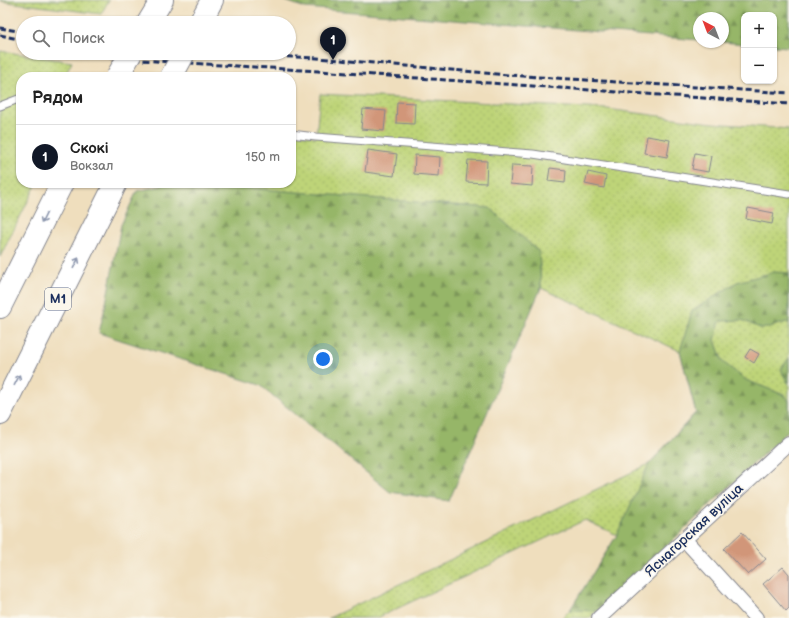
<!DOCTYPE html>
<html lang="ru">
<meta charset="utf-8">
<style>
:root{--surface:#fff;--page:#f6f6f6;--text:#222;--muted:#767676;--line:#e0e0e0;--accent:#111827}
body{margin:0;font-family:"Balsamiq Sans",sans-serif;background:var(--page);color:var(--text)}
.controls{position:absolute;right:12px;top:12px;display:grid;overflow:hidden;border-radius:8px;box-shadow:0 1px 3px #0004}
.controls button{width:36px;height:36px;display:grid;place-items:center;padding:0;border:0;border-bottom:1px solid var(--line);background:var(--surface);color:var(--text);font:20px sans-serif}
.compass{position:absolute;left:693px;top:12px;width:36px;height:36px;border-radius:50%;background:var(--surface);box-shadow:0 1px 3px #0004;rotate:318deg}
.you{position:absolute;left:323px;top:359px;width:14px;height:14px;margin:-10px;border:3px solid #fff;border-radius:50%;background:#1a73e8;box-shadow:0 0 0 6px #1a73e833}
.badge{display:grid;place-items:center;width:26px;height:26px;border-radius:50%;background:var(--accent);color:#fff;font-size:13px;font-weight:700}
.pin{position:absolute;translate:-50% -33px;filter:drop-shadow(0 1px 2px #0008)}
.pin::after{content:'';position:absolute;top:21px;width:14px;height:12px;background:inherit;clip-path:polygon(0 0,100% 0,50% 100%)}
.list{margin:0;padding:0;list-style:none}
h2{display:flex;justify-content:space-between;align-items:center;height:52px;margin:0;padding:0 16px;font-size:17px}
h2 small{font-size:13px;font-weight:400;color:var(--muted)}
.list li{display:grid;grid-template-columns:26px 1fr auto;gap:12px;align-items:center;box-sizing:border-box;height:64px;padding:0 16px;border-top:1px solid var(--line)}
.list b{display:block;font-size:15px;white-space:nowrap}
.list p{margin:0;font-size:13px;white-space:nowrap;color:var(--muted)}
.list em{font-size:13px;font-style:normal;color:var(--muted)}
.icon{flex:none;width:22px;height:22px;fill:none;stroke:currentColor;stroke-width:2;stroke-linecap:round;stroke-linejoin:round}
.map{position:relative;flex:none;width:789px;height:618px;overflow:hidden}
.search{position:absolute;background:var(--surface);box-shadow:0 1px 3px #0004;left:16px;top:16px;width:280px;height:44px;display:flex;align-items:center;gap:10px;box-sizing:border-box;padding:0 14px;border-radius:22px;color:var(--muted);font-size:15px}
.panel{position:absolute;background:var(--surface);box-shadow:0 1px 3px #0004;left:16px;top:72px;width:280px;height:116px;border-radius:16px}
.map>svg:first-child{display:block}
.green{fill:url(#green-dots);stroke:#6c826b}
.forest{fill:url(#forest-firs);stroke:#587263}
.building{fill:#d19679}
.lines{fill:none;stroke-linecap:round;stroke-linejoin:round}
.service-casing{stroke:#85868e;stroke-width:9}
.minor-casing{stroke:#85868e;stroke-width:16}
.trunk-casing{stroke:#85868e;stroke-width:24}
.service{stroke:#fff;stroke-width:7}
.minor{stroke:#fff;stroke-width:14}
.trunk{stroke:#fff;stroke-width:22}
.rail{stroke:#1b2f5e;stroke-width:3;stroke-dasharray:6 3;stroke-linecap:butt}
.trunk-bridge-casing{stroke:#85868e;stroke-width:24;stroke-linecap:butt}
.trunk-bridge{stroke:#fff;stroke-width:22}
.oneway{stroke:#8d97ae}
.labels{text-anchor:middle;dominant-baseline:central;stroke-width:3;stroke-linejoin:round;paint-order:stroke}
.shield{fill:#fbf7ec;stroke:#5e6b89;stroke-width:1}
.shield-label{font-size:13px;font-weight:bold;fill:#1b2f5e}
.street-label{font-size:14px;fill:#1b2f5e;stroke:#fbf7ec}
</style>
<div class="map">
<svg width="789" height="618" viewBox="0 0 789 618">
<defs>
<pattern id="green-dots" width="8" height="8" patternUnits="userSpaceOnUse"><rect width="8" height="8" fill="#bed478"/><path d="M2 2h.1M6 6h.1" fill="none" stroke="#a3b66a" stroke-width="1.8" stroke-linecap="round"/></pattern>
<pattern id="forest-firs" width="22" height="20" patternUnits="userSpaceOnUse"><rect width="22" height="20" fill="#96b668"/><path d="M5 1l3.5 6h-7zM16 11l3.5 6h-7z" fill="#7a9459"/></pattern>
</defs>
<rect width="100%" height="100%" fill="#fbf7ec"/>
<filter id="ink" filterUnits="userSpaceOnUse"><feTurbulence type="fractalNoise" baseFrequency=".025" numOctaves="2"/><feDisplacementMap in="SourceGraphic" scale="8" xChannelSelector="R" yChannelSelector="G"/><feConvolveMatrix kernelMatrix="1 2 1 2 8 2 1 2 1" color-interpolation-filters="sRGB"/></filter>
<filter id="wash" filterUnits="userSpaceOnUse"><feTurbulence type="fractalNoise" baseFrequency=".012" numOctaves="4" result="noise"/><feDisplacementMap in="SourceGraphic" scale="16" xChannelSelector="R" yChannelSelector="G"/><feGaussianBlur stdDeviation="0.9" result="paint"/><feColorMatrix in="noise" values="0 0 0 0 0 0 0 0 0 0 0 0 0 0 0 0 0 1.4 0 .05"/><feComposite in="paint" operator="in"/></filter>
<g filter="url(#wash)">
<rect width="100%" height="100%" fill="#efdebd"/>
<!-- green -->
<path class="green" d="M 0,0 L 109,0 L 101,14 L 0,1 Z
M 0,51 L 72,62 L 64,77 L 21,77 L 21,183 L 37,183 L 0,257 Z
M 320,94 L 607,109 L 712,123 L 789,129 L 789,430 L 590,618 L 562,618 L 570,610 L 617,535 L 585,520 L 377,618 L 329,618 L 649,464 L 696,412 L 680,351 L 541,288 L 539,252 L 225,186 L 225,183 L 291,183 L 291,133 L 316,137 Z"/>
<!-- forest -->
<path class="forest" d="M 283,0 L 789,0 L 789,47 L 774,46 L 774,15 L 744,15 L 744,44 L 723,42 L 723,18 L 699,18 L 699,40 L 305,8 Z
M 164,183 L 225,183 L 225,186 L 490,208 L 539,252 L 541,288 L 449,501 L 390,492 L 260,385 L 99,333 L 106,303 L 121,225 L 137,191 L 161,186 Z
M 774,272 L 789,273 L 789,324 L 787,322 L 762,329 L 742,320 L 720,321 L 715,340 L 723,362 L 746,380 L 784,395 L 789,401 L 789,430 L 598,611 L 570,610 L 617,535 L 649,464 L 696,413 L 680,351 L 692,311 L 737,282 Z
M 789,358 L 789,382 L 787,382 L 781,369 Z"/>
<g id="blocks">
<!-- building -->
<path class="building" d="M 397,102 L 415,103 L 414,124 L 396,123 Z
M 363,109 L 386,111 L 384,131 L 361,129 Z
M 647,136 L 670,140 L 667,157 L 644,153 Z
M 368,150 L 397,154 L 394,176 L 365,172 Z
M 695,153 L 711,156 L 708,172 L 692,169 Z
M 415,155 L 440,157 L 439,176 L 414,174 Z
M 468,160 L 487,161 L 486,183 L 466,182 Z
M 512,165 L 533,166 L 532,186 L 510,184 Z
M 550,168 L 566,170 L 565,183 L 548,181 Z
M 588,172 L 606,176 L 604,188 L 585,184 Z
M 748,208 L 774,213 L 772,224 L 746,219 Z
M 750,349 L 759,354 L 754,363 L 745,357 Z
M 742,532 L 766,559 L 748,575 L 724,549 Z
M 783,567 L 789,574 L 789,608 L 786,611 L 763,584 Z"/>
</g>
</g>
<g filter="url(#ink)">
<use href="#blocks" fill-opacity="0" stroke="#85868e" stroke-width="1"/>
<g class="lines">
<!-- service casing -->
<g class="service-casing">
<path id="service" d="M 0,106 L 21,98
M 291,134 L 316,137 L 533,154 L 789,194"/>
</g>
<!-- minor casing -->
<g class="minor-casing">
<path id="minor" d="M 684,539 L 756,618
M 599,618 L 789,443"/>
</g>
<!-- trunk casing -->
<g class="trunk-casing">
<path id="trunk" d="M 148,23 L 162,0
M 200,23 L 212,0
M 0,307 L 62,183
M 0,414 L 116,183"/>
</g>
<!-- service -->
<use href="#service" class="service"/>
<!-- minor -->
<use href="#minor" class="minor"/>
<!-- trunk -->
<use href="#trunk" class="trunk"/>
<!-- rail -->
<path class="rail" d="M 0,28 L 23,32
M 0,35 L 23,40
M 90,53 L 124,59 L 318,71 L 789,104
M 206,53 L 317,58 L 508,75 L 789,93"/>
<!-- trunk-bridge casing -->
<g class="trunk-bridge-casing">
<path id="trunk-bridge" d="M 117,77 L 131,53
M 171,77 L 184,53"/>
</g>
<!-- trunk-bridge -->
<use href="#trunk-bridge" class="trunk-bridge"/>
</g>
<!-- one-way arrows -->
<defs><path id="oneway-shaft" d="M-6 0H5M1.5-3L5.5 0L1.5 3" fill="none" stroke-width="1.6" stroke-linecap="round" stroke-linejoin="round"/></defs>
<g class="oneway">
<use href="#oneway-shaft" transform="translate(44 218) rotate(116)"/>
<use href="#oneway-shaft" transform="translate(76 263) rotate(-63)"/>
<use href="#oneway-shaft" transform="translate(17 380) rotate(-63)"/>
</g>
</g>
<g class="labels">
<!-- shield labels -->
<rect class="shield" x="45" y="288" width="26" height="22" rx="3"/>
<g class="shield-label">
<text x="58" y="299">М1</text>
</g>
<!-- street labels -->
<g class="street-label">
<text transform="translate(694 530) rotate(-43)">Яснагорская вуліца</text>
</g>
</g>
</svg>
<div class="controls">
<button>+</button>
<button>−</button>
</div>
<svg class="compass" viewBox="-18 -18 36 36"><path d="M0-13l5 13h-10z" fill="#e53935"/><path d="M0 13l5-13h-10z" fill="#767676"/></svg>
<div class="you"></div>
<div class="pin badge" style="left:333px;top:60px">1</div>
<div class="search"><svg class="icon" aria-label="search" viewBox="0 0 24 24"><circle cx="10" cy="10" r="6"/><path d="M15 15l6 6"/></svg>Поиск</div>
<section class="panel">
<h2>Рядом<small></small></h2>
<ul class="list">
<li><span class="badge">1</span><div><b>Скокі</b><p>Вокзал</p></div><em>150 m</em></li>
</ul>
</section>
</div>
